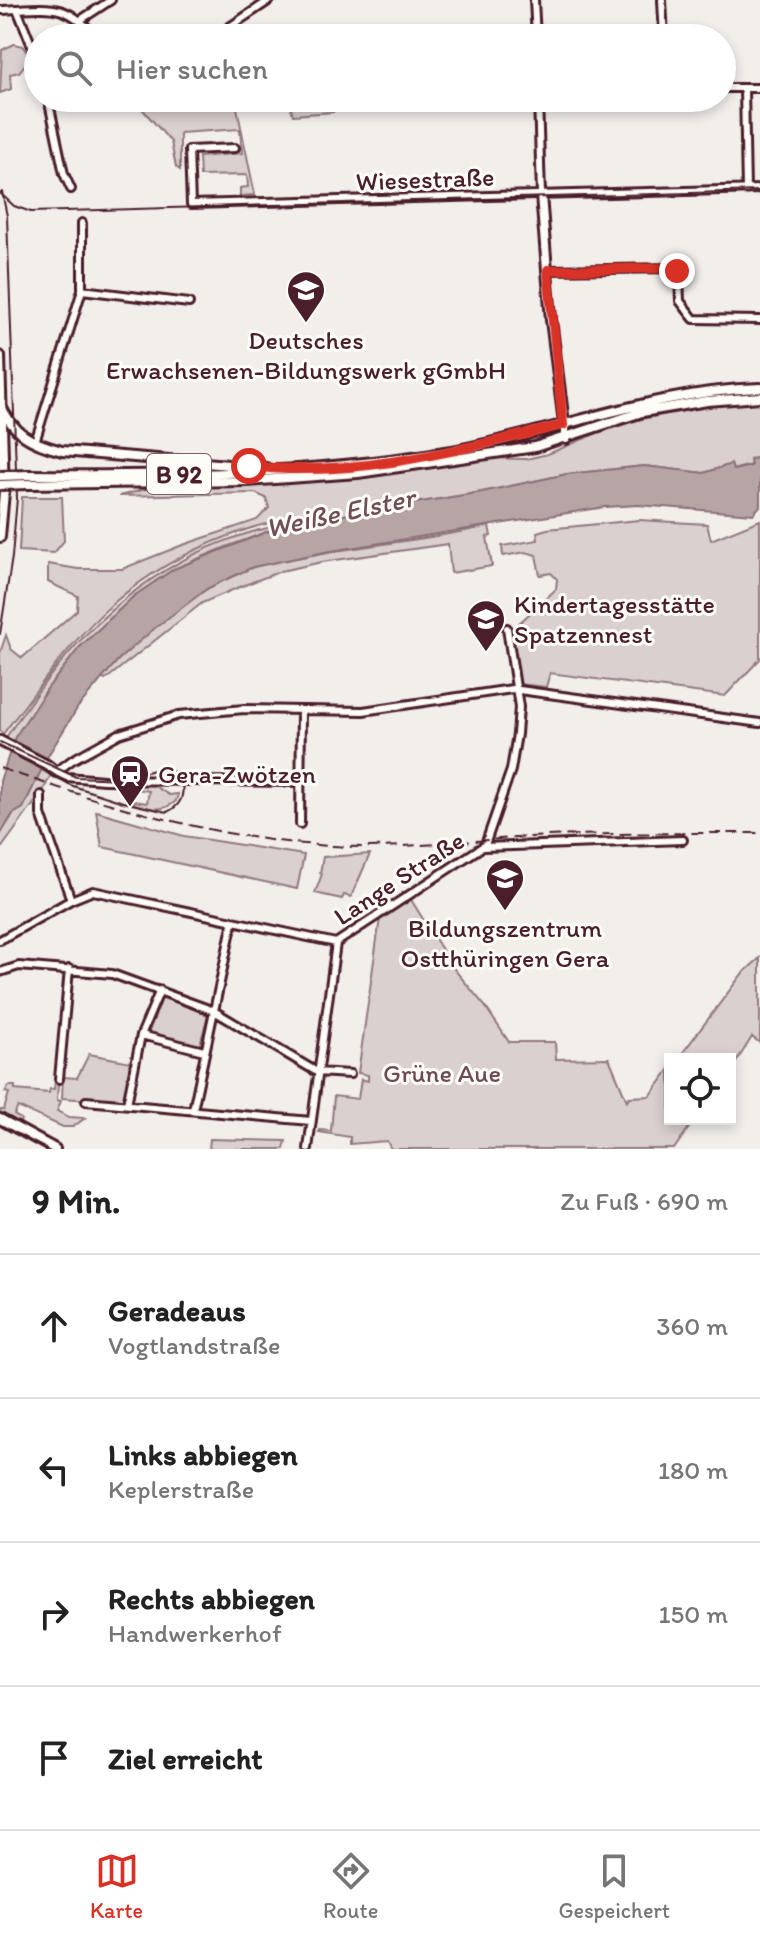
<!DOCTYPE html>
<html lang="de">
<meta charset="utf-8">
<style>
:root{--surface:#fff;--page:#f6f6f6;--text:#222;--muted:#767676;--line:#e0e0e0;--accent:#d93025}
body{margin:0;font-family:Itim,sans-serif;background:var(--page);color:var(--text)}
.controls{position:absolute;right:24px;bottom:24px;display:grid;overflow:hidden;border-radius:0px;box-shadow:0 4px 12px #0003}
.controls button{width:72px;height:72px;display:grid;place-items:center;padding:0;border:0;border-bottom:2px solid var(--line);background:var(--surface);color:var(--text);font:40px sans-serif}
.stop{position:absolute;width:24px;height:24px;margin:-18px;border:6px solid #d93025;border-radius:50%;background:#fff}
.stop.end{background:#d93025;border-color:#fff;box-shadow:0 2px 8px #0008}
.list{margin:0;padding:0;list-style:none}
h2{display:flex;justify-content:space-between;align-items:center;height:104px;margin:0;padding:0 32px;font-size:34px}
h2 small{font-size:26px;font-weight:400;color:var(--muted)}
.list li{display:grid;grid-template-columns:52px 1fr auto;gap:24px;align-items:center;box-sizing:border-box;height:144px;padding:0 32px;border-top:2px solid var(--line)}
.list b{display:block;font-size:30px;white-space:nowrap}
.list p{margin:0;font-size:26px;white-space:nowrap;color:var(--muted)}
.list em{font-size:26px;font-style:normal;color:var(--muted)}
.icon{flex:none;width:44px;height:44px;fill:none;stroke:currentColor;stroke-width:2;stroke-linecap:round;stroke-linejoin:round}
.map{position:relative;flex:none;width:760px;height:1149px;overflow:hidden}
.search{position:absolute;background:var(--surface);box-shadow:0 4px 12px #0003;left:24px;right:24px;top:24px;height:88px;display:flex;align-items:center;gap:20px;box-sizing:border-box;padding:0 28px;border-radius:44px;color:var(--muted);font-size:30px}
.sheet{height:680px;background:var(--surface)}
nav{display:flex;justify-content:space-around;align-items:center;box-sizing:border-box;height:112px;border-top:2px solid var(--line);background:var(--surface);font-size:22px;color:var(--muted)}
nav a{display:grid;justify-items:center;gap:4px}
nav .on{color:var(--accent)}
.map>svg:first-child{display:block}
.green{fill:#d9d0cf;stroke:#92787d;stroke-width:2}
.water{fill:#b7a5a6;stroke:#8b6f75;stroke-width:2}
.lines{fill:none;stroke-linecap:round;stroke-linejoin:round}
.minor-casing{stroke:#4a1f2b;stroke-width:12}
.major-casing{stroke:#4a1f2b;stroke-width:14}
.minor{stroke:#fdfcf7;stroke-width:6}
.major{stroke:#fdfcf7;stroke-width:8}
.tram{stroke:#4a1f2b;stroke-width:2}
.rail{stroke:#4a1f2b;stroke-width:2;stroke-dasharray:12 6;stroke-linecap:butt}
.major-bridge-casing{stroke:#4a1f2b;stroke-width:14;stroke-linecap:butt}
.major-bridge{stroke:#fdfcf7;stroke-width:8}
.route{stroke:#d93025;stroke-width:10}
.labels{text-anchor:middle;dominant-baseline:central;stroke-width:6;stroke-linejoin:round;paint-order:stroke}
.shield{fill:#fdfcf7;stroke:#806168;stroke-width:2}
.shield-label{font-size:24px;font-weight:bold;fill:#4a1f2b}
.street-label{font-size:26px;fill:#4a1f2b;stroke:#fdfcf7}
.poi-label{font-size:26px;fill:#4a1f2b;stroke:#fdfcf7}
.park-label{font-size:26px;fill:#6e4b54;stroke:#fdfcf7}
.water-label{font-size:28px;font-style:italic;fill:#704e56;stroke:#fdfcf7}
</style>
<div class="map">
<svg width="760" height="1149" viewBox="0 0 760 1149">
<rect width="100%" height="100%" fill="#f2efeb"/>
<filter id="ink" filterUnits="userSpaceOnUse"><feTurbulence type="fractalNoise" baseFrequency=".0125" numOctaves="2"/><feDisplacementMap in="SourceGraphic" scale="16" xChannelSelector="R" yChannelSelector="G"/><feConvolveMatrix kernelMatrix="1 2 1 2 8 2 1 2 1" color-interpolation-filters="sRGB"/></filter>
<g filter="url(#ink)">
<!-- green -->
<path class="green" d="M 14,44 L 23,46 L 30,58 L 19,72 L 10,74 L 11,89 L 0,93 L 2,50 Z
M 141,98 L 329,98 L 333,112 L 293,115 L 289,101 L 236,103 L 255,195 L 240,196 L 240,188 L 248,187 L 247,175 L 200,176 L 199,157 L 242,153 L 240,129 L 180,133 L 180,170 L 176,167 L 171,142 L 138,104 Z
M 760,402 L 760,458 L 750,459 L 751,465 L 732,470 L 731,465 L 704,473 L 644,466 L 567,474 L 482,492 L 349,514 L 269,531 L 226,547 L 174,569 L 134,596 L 80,647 L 47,689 L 14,742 L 5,739 C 56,661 110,596 195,554 C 213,545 232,538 252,532 C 265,528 281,526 292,519 C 264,522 237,532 211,543 C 106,588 69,648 3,734 L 0,731 L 0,653 L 6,635 L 11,649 L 22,658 L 77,610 L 78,596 L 48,582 L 48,564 L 78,569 L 122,569 L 180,546 L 257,520 L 269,508 L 266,498 L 255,493 L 119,496 L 150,488 L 308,482 L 403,472 L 480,458 L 526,459 L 548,454 L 609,428 L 642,419 L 714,405 Z
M 22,497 L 62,497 L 64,541 L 54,553 L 19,551 Z
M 639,520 L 707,524 L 711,540 L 760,520 L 760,659 L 725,696 L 550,673 L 546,687 L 519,684 L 513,652 L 515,627 L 556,589 L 557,579 L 551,573 L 540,575 L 536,555 L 526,552 L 503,556 L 502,546 L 538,540 L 537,532 L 547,529 Z
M 489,526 L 491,536 L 487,537 L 492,566 L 451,573 L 448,544 L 322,562 L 281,571 L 237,588 L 202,603 L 105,680 L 102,678 C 138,635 200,585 254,567 C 267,563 282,561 296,558 C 359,545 425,541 489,526 Z
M 41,770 L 51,775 L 43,791 L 0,850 L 0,835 L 13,814 L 23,808 Z
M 148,782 L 169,795 L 178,794 L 176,801 C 163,813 149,808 134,804 L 134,801 L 147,803 L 149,791 L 130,788 L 127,783 Z
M 96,811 L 184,836 L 304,855 L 297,889 L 102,847 Z
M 370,854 L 351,897 L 344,895 L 342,899 L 315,893 L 322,874 L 320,873 L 323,857 Z
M 410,898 L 454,969 L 485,1006 L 509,1042 L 555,1042 L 556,1059 L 609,1058 L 627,1101 L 629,1097 L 650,1096 L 670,1069 L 670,1119 L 695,1119 L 674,1149 L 391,1149 L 387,1141 L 350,1144 L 350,1137 L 319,1132 L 320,1130 L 331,1131 L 334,1096 L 358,1099 L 361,1079 L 368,1081 L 368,1075 L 358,1073 L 380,918 Z
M 760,958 L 760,1043 L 752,1037 L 730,1072 L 730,1059 L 678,1059 L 742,974 Z
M 163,996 L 208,1015 L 199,1048 L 148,1034 Z
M 89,1054 L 131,1062 L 123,1102 L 62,1098 L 63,1077 L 77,1078 Z
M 55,1080 L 58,1081 L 57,1100 L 61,1101 L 57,1111 L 69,1117 L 85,1118 L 73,1127 L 63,1127 L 18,1107 L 14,1115 L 21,1119 L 20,1123 L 1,1113 L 0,1110 L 4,1110 L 9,1093 L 5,1092 L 9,1086 L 15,1086 L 15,1090 L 49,1093 L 50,1089 L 54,1089 Z
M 210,1139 L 286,1141 L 284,1149 L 209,1149 Z"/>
<!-- water -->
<path class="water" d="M 760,458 L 760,506 L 753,514 L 638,505 L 605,507 L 325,552 L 253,567 L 208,588 L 155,628 L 118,660 L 78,707 L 49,754 L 23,808 L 13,814 L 0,835 L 0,781 L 15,737 L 47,689 L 80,647 L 134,596 L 174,569 L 269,531 L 349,514 L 482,492 L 567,474 L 644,466 L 704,473 L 731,464 L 733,470 L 751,466 L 750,459 Z"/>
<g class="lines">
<!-- minor casing -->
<g class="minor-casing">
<path id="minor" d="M 534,0 L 536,38
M 662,0 L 664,38
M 17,9 L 38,61
M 0,10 C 46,8 67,0 96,38
M 82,19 L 111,0
M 213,38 L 270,0
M 722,88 L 760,88
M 744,88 L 746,190
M 48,98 L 64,174 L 71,189
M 538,98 L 541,195
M 235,148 L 189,150 L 191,204 L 760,189
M 548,270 L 673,268 L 679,276 L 680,301 L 694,319 L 760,320
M 82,290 L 189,303
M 35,442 L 82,290 L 82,223
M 299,782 L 104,780 L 67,777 L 56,772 L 72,760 L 119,734 L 179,715 L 244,709 L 363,711 L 512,689 L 760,723
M 300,824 L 301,710
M 483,847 L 683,840
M 71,900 L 93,891 L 336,943 L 485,845 L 511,770 L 517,734 L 519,707 L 507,628
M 0,940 L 71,900 L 41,814 L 41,795
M 0,972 L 19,966 L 112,974 L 214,1011 L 317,1072 L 350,1074
M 141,1035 L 204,1051
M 59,1079 L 69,969
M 86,1101 L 311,1121
M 127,1104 L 141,1035 L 160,990
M 193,1110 L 233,921
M 308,1149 L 336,943"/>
</g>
<!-- major casing -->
<g class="major-casing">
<path id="major" d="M 541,195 L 551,320 L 566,439
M 0,356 L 4,492 L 0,537
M 0,404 C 13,434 31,443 62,451 L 266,468
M 28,475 C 168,476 307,475 445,452 C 551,434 652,391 760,388
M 28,484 L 247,481 L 358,473 L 535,447 L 642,412 L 707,401 L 760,397
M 0,741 L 47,765 L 56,772
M 0,1119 L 55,1149"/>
</g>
<!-- minor -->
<use href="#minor" class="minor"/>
<!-- major -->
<use href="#major" class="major"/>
<!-- tram -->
<path class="tram" d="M 0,193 L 14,206 L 31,212 L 760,191
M 0,634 L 12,557 L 17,498 L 7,216 L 2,192
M 0,742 L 76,777 L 121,779 L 161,768 L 174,772 L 181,779 C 185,794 181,806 167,812 L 123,802 L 70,785 L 45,769 L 0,747
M 0,1125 L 46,1149"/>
<!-- rail -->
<path class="rail" d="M 0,768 C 107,805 215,839 330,846 C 396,850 463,841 529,837 C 606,833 683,833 760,833"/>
<!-- major-bridge casing -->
<g class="major-bridge-casing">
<path id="major-bridge" d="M 0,476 L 28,475
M 0,485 L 28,484"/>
</g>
<!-- major-bridge -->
<use href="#major-bridge" class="major-bridge"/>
</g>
</g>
<g class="lines" filter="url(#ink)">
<!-- route -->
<path class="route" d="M 249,466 C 354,479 462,449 563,425 L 548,270 L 673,268 L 677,271"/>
</g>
<!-- icons -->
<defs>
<g id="school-pin" transform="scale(2)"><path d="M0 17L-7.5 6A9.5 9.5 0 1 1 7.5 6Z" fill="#4a1f2b" stroke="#fdfcf7"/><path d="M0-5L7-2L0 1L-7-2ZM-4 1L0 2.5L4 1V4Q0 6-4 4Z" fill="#fff"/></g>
<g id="station-pin" transform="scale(2)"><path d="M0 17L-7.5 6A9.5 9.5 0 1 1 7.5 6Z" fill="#4a1f2b" stroke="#fdfcf7"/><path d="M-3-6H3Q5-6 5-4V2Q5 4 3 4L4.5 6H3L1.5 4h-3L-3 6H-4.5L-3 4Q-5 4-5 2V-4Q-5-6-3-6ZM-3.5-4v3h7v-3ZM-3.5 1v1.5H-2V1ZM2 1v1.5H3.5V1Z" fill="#fff"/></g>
</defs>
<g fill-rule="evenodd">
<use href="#school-pin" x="306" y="290"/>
<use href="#school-pin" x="486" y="619"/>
<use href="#station-pin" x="130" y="774"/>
<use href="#school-pin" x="505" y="878"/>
</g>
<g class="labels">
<!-- shield labels -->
<rect class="shield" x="147" y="454" width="64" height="40" rx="6"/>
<g class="shield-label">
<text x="179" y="474">B 92</text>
</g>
<!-- street labels -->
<g class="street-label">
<text transform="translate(425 179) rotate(-2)">Wiesestraße</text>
<text transform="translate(399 878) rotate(-33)">Lange Straße</text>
</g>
<!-- poi labels -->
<g class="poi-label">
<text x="306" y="340">Deutsches<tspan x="306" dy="30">Erwachsenen-Bildungswerk gGmbH</tspan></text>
<text x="514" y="604" text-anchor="start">Kindertagesstätte<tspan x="514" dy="30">Spatzennest</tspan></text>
<text x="158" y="774" text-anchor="start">Gera-Zwötzen</text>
<text x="505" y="928">Bildungszentrum<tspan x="505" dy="30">Ostthüringen Gera</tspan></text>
</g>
<!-- park labels -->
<g class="park-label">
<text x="442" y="1073">Grüne Aue</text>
</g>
<!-- water labels -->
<g class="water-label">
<text transform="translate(340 512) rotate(-12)">Weiße Elster</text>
</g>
</g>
</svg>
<div class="controls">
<button><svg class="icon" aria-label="locate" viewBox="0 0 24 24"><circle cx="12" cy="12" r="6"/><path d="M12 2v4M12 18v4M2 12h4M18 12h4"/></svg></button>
</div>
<div class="stop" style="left:249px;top:466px"></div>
<div class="stop end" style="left:677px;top:271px"></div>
<div class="search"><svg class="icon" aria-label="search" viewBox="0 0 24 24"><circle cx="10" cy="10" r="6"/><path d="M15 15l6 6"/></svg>Hier suchen</div>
</div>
<section class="sheet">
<h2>9 Min.<small>Zu Fuß · 690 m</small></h2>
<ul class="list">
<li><svg class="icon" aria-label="ahead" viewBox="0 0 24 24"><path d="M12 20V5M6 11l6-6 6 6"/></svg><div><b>Geradeaus</b><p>Vogtlandstraße</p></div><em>360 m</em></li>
<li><svg class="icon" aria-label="left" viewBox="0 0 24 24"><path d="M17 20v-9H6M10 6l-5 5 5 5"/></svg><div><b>Links abbiegen</b><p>Keplerstraße</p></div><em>180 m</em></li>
<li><svg class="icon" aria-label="right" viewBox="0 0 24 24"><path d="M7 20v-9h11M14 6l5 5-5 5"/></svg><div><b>Rechts abbiegen</b><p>Handwerkerhof</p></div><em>150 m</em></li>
<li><svg class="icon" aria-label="arrive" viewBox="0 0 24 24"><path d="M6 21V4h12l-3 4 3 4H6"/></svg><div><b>Ziel erreicht</b></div></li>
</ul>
</section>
<nav>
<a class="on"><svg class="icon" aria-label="map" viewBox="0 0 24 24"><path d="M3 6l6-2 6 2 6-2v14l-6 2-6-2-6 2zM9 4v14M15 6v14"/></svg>Karte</a>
<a><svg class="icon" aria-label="directions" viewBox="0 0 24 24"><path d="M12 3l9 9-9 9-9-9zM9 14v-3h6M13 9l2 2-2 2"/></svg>Route</a>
<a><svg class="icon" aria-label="saved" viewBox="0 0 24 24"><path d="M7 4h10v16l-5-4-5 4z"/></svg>Gespeichert</a>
</nav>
